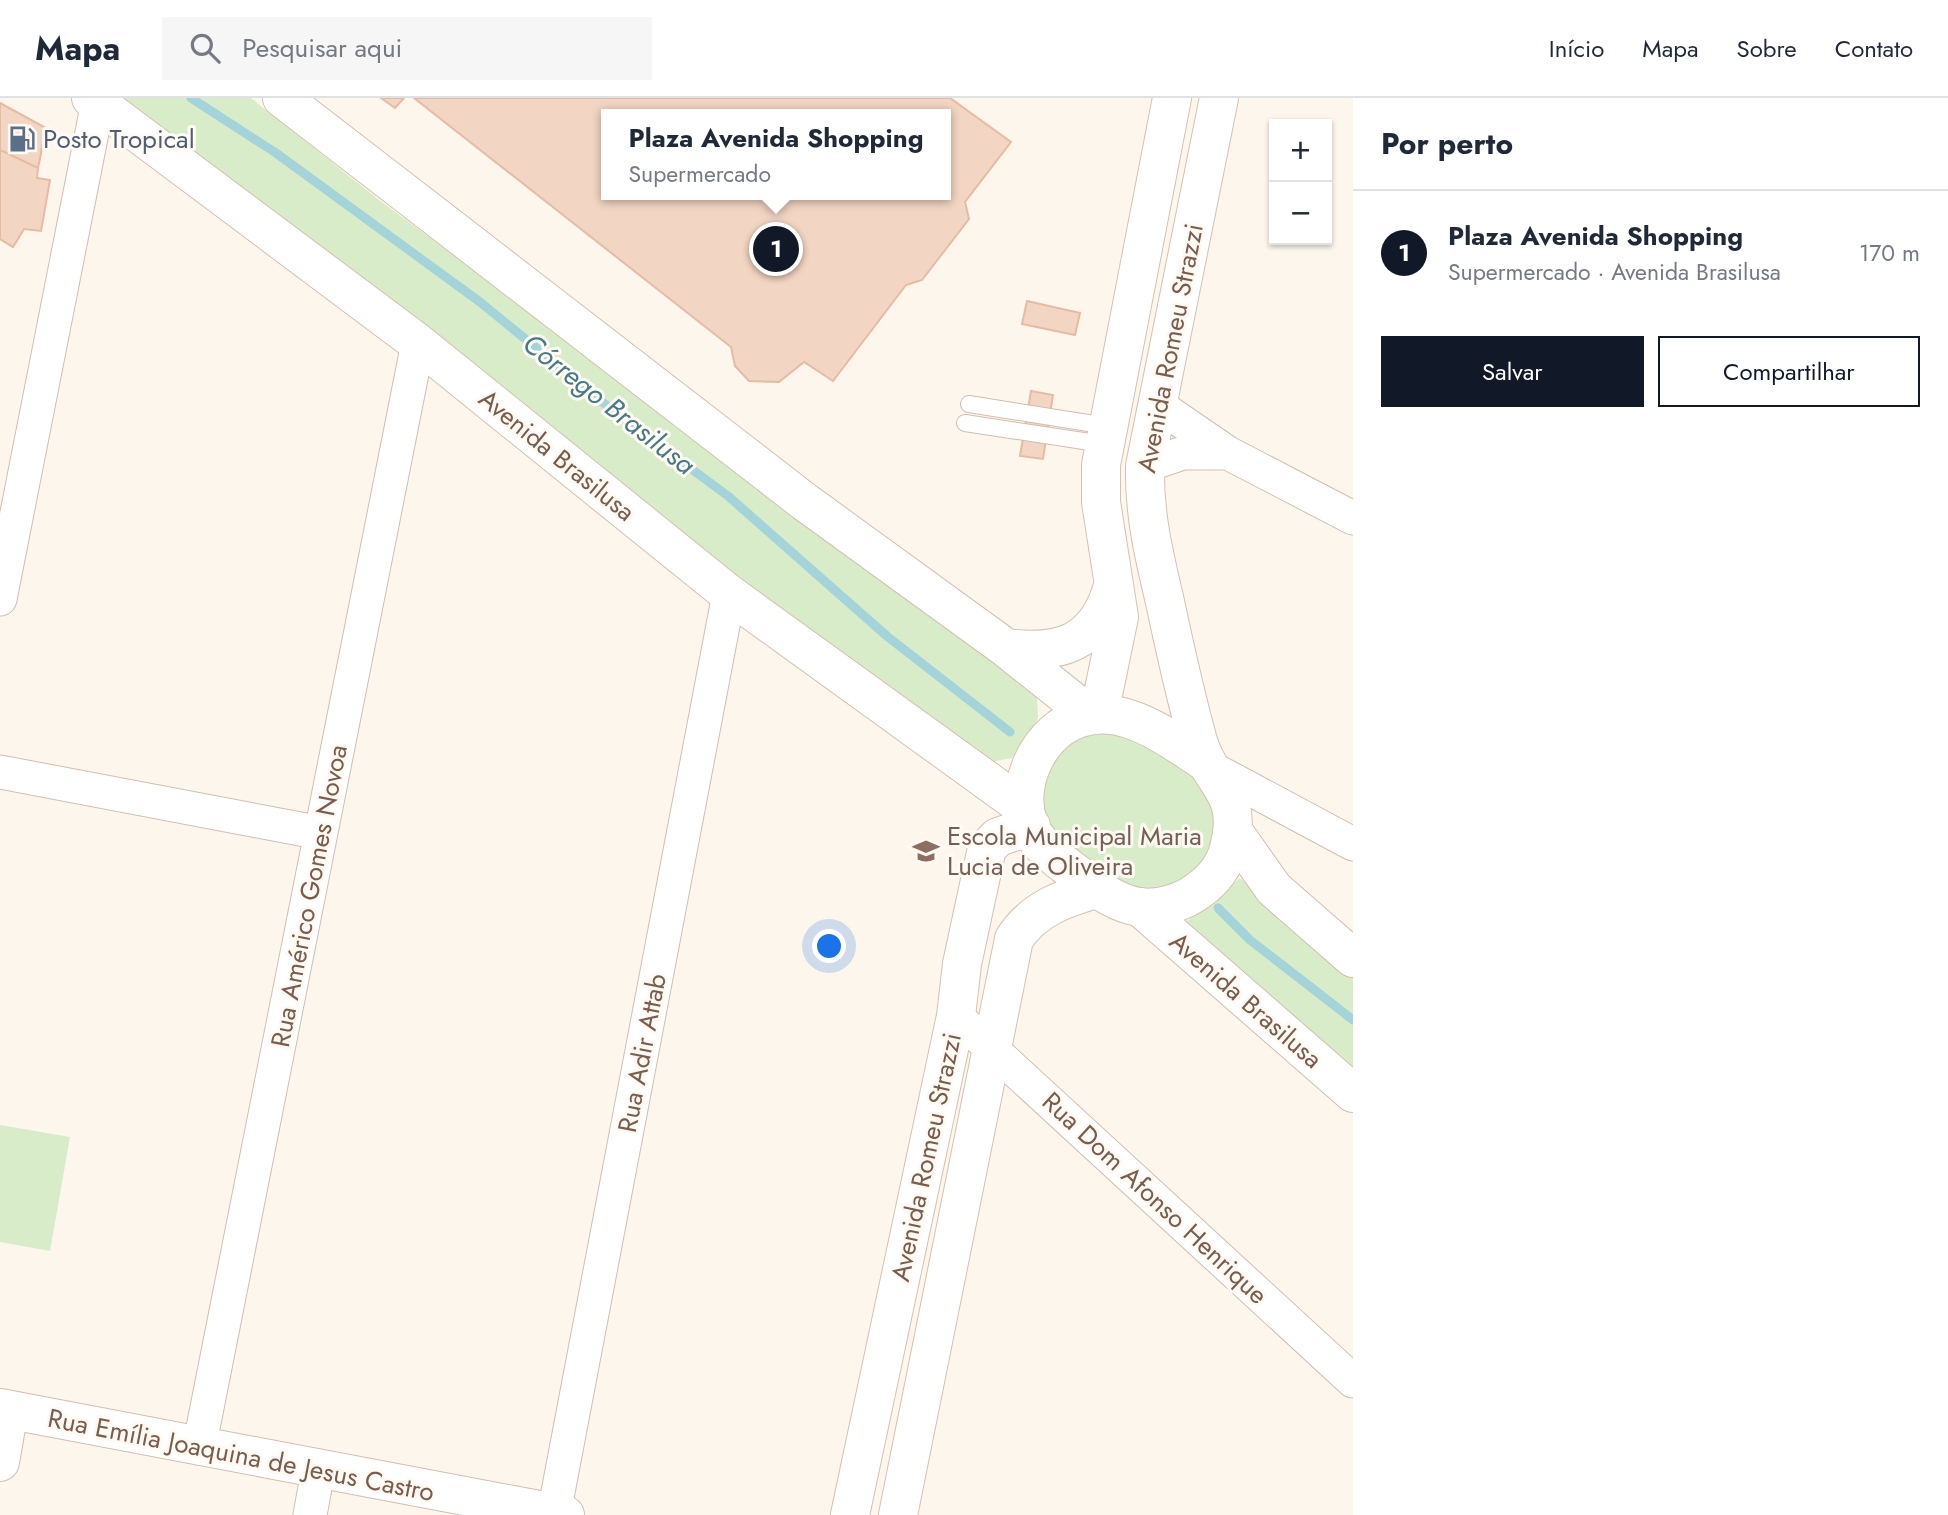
<!DOCTYPE html>
<html lang="pt">
<meta charset="utf-8">
<style>
:root{--surface:#fff;--page:#f6f6f7;--text:#1f2937;--muted:#747a83;--line:#e0e1e3;--accent:#111827}
body{margin:0;font-family:Jost,sans-serif;background:var(--page);color:var(--text)}
.controls{position:absolute;right:21px;top:21px;display:grid;overflow:hidden;border-radius:0px;box-shadow:0 2px 5px #0004}
.controls button{width:63px;height:63px;display:grid;place-items:center;padding:0;border:0;border-bottom:2px solid var(--line);background:var(--surface);color:var(--text);font:35px sans-serif}
.you{position:absolute;left:830px;top:849px;width:24px;height:24px;margin:-18px;border:5px solid #fff;border-radius:50%;background:#1a73e8;box-shadow:0 0 0 10px #1a73e833}
.badge{display:grid;place-items:center;width:46px;height:46px;border-radius:50%;background:var(--accent);color:#fff;font-size:23px;font-weight:700}
.pin{position:absolute;translate:-50% -50%;border:4px solid #fff;box-shadow:0 2px 7px #0006}
.popup{position:absolute;left:601px;top:11px;width:350px;height:91px;box-sizing:border-box;display:grid;place-content:center;border-radius:0px;background:var(--surface);filter:drop-shadow(0 2px 5px #0005);font-size:23px;white-space:nowrap;color:var(--muted)}
.popup b{font-size:26px;color:var(--text)}
.popup::after{content:'';position:absolute;left:50%;top:100%;margin-left:-14px;border:14px solid transparent;border-top-color:var(--surface)}
.list{margin:0;padding:0;list-style:none}
h2{display:flex;justify-content:space-between;align-items:center;height:91px;margin:0;padding:0 28px;font-size:30px}
h2 small{font-size:23px;font-weight:400;color:var(--muted)}
.list li{display:grid;grid-template-columns:46px 1fr auto;gap:21px;align-items:center;box-sizing:border-box;height:126px;padding:0 28px;border-top:2px solid var(--line)}
.list b{display:block;font-size:26px;white-space:nowrap}
.list p{margin:0;font-size:23px;white-space:nowrap;color:var(--muted)}
.list em{font-size:23px;font-style:normal;color:var(--muted)}
.actions{display:flex;gap:14px;padding:21px 28px}
.actions a{flex:1;padding:16px 0;border:2px solid var(--accent);border-radius:0px;text-align:center;font-size:24px;color:var(--accent)}
.actions .main{background:var(--accent);color:#fff}
.icon{flex:none;width:38px;height:38px;fill:none;stroke:currentColor;stroke-width:2;stroke-linecap:round;stroke-linejoin:round}
.map{position:relative;flex:none;width:1353px;height:1417px;overflow:hidden}
header{display:flex;align-items:center;gap:42px;box-sizing:border-box;height:98px;padding:0 35px;background:var(--surface);border-bottom:2px solid var(--line)}
header strong{font-size:33px}
nav{display:flex;gap:38px;margin-inline-start:auto;font-size:24px}
.search{width:490px;height:63px;background:var(--page);display:flex;align-items:center;gap:18px;box-sizing:border-box;padding:0 24px;border-radius:0px;color:var(--muted);font-size:26px}
main{display:flex}
aside{flex:1;background:var(--surface)}
.map>svg:first-child{display:block}
.green{fill:#d8ecc9}
.lines{fill:none;stroke-linecap:round;stroke-linejoin:round}
.stream{stroke:#a5d3da;stroke-width:9}
.building{fill:#f3d5c3;stroke:#e6bba3;stroke-width:2;fill-rule:evenodd}
.service-casing{stroke:#d1beb0;stroke-width:18}
.minor-casing{stroke:#d1beb0;stroke-width:35}
.tertiary-casing{stroke:#d1beb0;stroke-width:40}
.secondary-casing{stroke:#d6c0b0;stroke-width:40}
.service{stroke:#fff;stroke-width:16}
.minor{stroke:#fff;stroke-width:33}
.tertiary{stroke:#fff;stroke-width:38}
.secondary{stroke:#fff;stroke-width:38}
.labels{text-anchor:middle;dominant-baseline:central;stroke-width:6;stroke-linejoin:round;paint-order:stroke}
.service-label{font-size:26px;fill:#4e5e75;stroke:#fffaf3;text-anchor:start}
.street-label{font-size:26px;fill:#7a5c4d;stroke:#fffaf3}
.education-label{font-size:26px;fill:#785e54;stroke:#fffaf3;text-anchor:start}
.water-label{font-size:28px;font-style:italic;fill:#437c86;stroke:#fffaf3}
</style>
<header>
<strong>Mapa</strong>
<div class="search"><svg class="icon" aria-label="search" viewBox="0 0 24 24"><circle cx="10" cy="10" r="6"/><path d="M15 15l6 6"/></svg>Pesquisar aqui</div>
<nav><a>Início</a><a>Mapa</a><a>Sobre</a><a>Contato</a></nav>
</header>
<main>
<div class="map">
<svg width="1353" height="1417" viewBox="0 0 1353 1417">
<rect width="100%" height="100%" fill="#fdf6ec"/>
<!-- green -->
<path class="green" d="M 116,0 L 251,0 L 379,102 L 1017,575 L 1037,600 L 1038,619 L 1032,640 L 1012,660 L 985,665 L 908,614 Z
M 1096,632 L 1120,634 L 1196,677 L 1213,702 L 1214,753 L 1197,775 L 1170,791 L 1146,793 L 1119,785 L 1083,758 L 1051,728 L 1041,706 L 1042,681 L 1071,642 Z
M 1240,780 L 1353,880 L 1353,978 L 1181,828 Z
M 0,1027 L 70,1039 L 50,1153 L 0,1144 Z"/>
<g class="lines">
<!-- stream -->
<path class="stream" d="M 191,0 L 276,55 L 480,204 L 617,316 L 728,398 L 888,539 L 1010,634
M 1218,810 L 1250,842 L 1353,922"/>
</g>
<!-- building -->
<path class="building" d="M 381,0 L 404,0 L 395,10 Z
M 414,0 L 950,0 L 1011,44 L 965,104 L 969,121 L 922,182 L 906,187 L 833,283 L 804,264 L 779,284 L 749,283 L 735,268 L 731,249 ZM 606,16 L 946,16 L 946,97 L 606,97 Z
M 0,5 L 46,30 L 38,70 L 0,52 Z
M 0,52 L 38,70 L 37,80 L 50,82 L 41,133 L 24,131 L 13,149 L 0,141 Z
M 1027,203 L 1080,215 L 1075,237 L 1022,226 Z
M 1031,293 L 1053,297 L 1043,361 L 1020,358 Z"/>
<g class="lines">
<!-- service casing -->
<g class="service-casing">
<path id="service" d="M 969,306 L 1107,328
M 965,325 L 1103,346"/>
</g>
<!-- minor casing -->
<g class="minor-casing">
<path id="minor" d="M 1158,307 L 1228,355 L 1353,420
M 1145,368 L 1183,355 L 1228,355
M 0,501 L 98,4
M 1211,670 L 1353,746
M 0,674 L 321,735
M 956,918 L 1353,1283
M 199,1350 L 418,245
M 554,1415 L 729,496
M 310,1417 L 318,1373"/>
</g>
<!-- tertiary casing -->
<g class="tertiary-casing">
<path id="tertiary" d="M 1233,733 L 1274,791 L 1353,860
M 1140,809 L 1353,995
M 0,1310 L 565,1417
M 0,1364 L 9,1312"/>
</g>
<!-- secondary casing -->
<g class="secondary-casing">
<path id="secondary" d="M 91,0 L 418,245 L 729,496 L 1025,710
M 282,0 L 805,404 L 1006,550 L 1090,617
M 1006,550 C 1061,557 1097,545 1113,488
M 1099,616 L 1119,519 L 1101,404 L 1101,367 L 1172,0
M 1204,663 C 1161,635 1110,595 1060,630 C 1025,656 1010,713 1042,747 C 1054,760 1070,770 1083,781 C 1100,793 1119,806 1139,809 C 1159,812 1184,804 1199,792 C 1213,782 1225,767 1229,750 C 1244,693 1211,688 1198,643 C 1185,597 1175,551 1165,504 C 1154,457 1144,417 1145,368 L 1219,0
M 850,1417 L 956,918 L 962,866 L 987,750 L 998,739 L 1031,728
M 898,1417 L 1014,841 C 1033,811 1064,800 1097,791"/>
</g>
<!-- service -->
<use href="#service" class="service"/>
<!-- minor -->
<use href="#minor" class="minor"/>
<!-- tertiary -->
<use href="#tertiary" class="tertiary"/>
<!-- secondary -->
<use href="#secondary" class="secondary"/>
</g>
<!-- icons -->
<defs>
<g id="fuel-bare" transform="scale(2.1)"><path d="M-5.5-6h7V0h2V4h1.3V-2.5L3-4.5l.8-.8L6-3V5H2.5V1h-1V6h-7ZM-4.2-4.7v3.2H.2V-4.7Z" fill="#5c6f8a" stroke="#fffaf3" stroke-width="2.5" paint-order="stroke"/></g>
<g id="school-bare" transform="scale(2.1)"><path d="M0-5L7-2L0 1L-7-2ZM-4 1L0 2.5L4 1V4Q0 6-4 4Z" fill="#8d6e63" stroke="#fffaf3" stroke-width="2.5" paint-order="stroke"/></g>
</defs>
<g fill-rule="evenodd">
<use href="#fuel-bare" x="22" y="41"/>
<use href="#school-bare" x="926" y="753"/>
</g>
<g class="labels">
<!-- service labels -->
<g class="service-label">
<text x="43" y="41">Posto Tropical</text>
</g>
<!-- street labels -->
<g class="street-label">
<text transform="translate(1170 250) rotate(-79)">Avenida Romeu Strazzi</text>
<text transform="translate(557 357) rotate(39)">Avenida Brasilusa</text>
<text transform="translate(309 798) rotate(-79)">Rua Américo Gomes Novoa</text>
<text transform="translate(1246 902) rotate(41)">Avenida Brasilusa</text>
<text transform="translate(642 955) rotate(-79)">Rua Adir Attab</text>
<text transform="translate(926 1059) rotate(-78)">Avenida Romeu Strazzi</text>
<text transform="translate(1155 1100) rotate(43)">Rua Dom Afonso Henrique</text>
<text transform="translate(241 1357) rotate(11)">Rua Emília Joaquina de Jesus Castro</text>
</g>
<!-- education labels -->
<g class="education-label">
<text x="947" y="738">Escola Municipal Maria<tspan x="947" dy="30">Lucia de Oliveira</tspan></text>
</g>
<!-- water labels -->
<g class="water-label">
<text transform="translate(609 306) rotate(38)">Córrego Brasilusa</text>
</g>
</g>
</svg>
<div class="controls">
<button>+</button>
<button>−</button>
</div>
<div class="you"></div>
<div class="pin badge" style="left:776px;top:151px">1</div>
<div class="popup"><b>Plaza Avenida Shopping</b>Supermercado</div>
</div>
<aside>
<h2>Por perto<small></small></h2>
<ul class="list">
<li><span class="badge">1</span><div><b>Plaza Avenida Shopping</b><p>Supermercado · Avenida Brasilusa</p></div><em>170 m</em></li>
</ul>
<div class="actions"><a class="main">Salvar</a><a>Compartilhar</a></div>
</aside>
</main>
